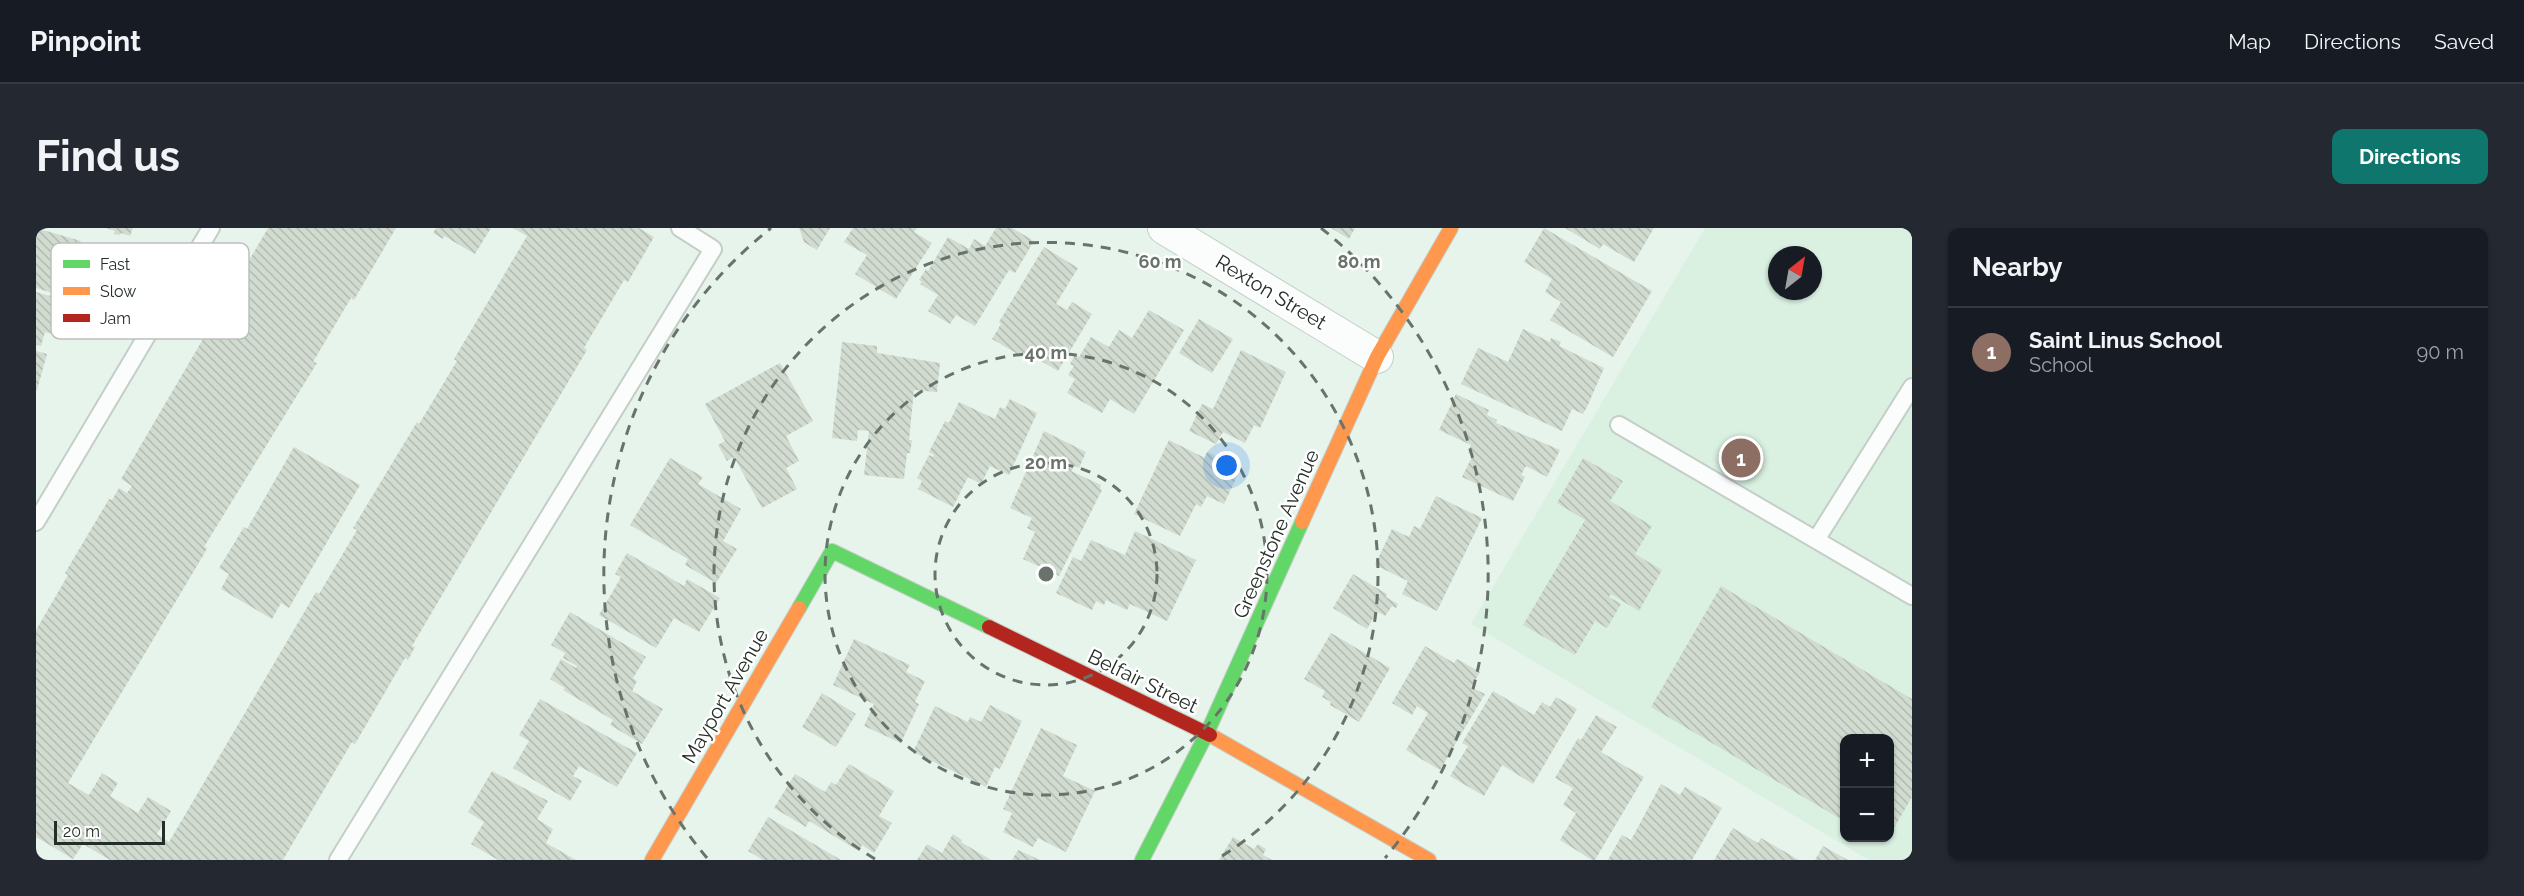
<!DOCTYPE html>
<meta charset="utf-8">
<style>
:root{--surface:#171b24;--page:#242831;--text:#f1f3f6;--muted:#9ea1a6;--line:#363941;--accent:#0f766e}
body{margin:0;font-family:Raleway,sans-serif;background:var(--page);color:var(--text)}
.controls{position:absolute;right:18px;bottom:18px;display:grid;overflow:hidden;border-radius:12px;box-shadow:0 2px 4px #0004}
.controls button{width:54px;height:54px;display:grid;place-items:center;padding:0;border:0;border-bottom:2px solid var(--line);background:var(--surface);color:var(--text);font:30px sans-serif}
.compass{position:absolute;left:1732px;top:18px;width:54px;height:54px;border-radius:50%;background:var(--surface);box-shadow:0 2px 4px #0004;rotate:31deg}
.scale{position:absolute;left:18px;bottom:15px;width:111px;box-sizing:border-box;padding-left:6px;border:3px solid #242e28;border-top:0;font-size:16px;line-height:21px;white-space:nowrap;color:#242e28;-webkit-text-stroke:4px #fff;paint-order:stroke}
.you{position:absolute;left:1191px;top:238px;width:21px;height:21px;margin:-15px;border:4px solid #fff;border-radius:50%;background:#1a73e8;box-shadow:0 0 0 9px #1a73e833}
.badge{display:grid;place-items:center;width:39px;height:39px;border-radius:50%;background:var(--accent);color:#fff;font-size:20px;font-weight:700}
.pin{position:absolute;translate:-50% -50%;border:3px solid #fff;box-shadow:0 2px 6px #0006}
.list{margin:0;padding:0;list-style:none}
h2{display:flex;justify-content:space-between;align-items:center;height:78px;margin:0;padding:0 24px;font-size:26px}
h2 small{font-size:20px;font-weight:400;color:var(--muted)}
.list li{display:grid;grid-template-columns:39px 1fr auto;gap:18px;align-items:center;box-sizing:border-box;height:90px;padding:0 24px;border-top:2px solid var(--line)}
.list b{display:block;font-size:22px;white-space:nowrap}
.list p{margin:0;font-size:20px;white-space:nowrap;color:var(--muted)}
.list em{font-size:20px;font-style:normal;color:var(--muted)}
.map{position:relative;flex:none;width:1876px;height:632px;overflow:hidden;border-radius:12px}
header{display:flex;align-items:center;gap:36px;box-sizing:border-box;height:84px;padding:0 30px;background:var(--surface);border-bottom:2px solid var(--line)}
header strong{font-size:28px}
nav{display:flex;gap:33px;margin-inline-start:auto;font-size:21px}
.intro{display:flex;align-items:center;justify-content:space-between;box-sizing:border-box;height:144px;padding:0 36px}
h1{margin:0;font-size:42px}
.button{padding:15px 27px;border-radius:12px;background:var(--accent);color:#fff;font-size:21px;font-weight:700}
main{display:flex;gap:36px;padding:0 36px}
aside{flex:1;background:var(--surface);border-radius:12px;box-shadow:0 2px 4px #0004}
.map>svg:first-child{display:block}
.built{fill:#daf1e2;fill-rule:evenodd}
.building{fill:url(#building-back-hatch)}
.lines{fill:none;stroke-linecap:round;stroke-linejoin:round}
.lane-casing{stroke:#c4cec7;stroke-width:20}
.street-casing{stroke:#c4cec7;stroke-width:34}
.fast-casing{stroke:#c4cec7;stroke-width:16}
.slow-casing{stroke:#c4cec7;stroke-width:16}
.jam-casing{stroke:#c4cec7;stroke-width:16}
.lane{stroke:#fbfdfc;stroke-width:16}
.street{stroke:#fbfdfc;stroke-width:32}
.fast{stroke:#63d668;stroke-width:14}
.slow{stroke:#ff974d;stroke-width:14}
.jam{stroke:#b3261e;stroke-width:14}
.ring{fill:none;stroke:#68736c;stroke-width:3;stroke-dasharray:10 8}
.labels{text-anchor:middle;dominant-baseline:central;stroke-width:5;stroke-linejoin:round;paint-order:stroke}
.street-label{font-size:20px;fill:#242e28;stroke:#fff}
.key{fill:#fff;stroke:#bdc0be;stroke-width:1.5}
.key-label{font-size:16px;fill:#242e28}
.centre{fill:#68736c;stroke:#fff;stroke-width:3}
.ring-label{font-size:18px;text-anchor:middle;font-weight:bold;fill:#68736c;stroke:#fff;stroke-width:5;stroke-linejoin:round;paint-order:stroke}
</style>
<header>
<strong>Pinpoint</strong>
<nav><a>Map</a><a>Directions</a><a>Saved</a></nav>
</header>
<div class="intro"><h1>Find us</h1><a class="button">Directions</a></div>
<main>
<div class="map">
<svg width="1876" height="632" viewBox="0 0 1876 632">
<defs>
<pattern id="building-back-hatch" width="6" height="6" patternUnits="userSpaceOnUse" patternTransform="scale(1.5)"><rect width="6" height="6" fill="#d1dbcf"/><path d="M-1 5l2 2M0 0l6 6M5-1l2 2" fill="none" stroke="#b3bcb2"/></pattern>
</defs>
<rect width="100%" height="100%" fill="#e7f4eb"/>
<!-- built -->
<path class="built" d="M 1669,0 L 1876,0 L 1876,632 L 1833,632 L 1435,396 ZM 1741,27 L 1777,27 L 1777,63 L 1741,63 ZM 1808,511 L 1854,511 L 1854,610 L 1808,610 Z"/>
<!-- building -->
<path class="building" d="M 0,0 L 45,13 L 43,19 L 72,27 L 62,60 L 38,53 L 33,70 L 0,60 Z
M 70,0 L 97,0 L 94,8 L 85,5 L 84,7 L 78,6 L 79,3 Z
M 232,0 L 360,0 L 318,72 L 315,70 L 277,134 L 281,135 L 168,319 L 171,320 L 168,326 L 32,555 L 53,567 L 66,545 L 82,555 L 74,568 L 102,585 L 112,569 L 135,583 L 121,606 L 133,614 L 280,364 L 283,366 L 321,302 L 317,300 L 381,194 L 383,196 L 421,133 L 418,131 L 491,8 L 477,0 L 603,0 L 618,9 L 592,54 L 588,52 L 548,120 L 551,122 L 376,418 L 379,419 L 372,432 L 369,430 L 319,516 L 316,514 L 247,632 L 74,632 L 47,616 L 37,631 L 0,609 L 0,402 L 32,347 L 29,345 L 73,271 L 76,272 L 83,260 L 91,265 L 96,258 L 85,251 Z
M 400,0 L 455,0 L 439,26 L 408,8 L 407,11 L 397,5 Z
M 763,0 L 794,0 L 781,22 L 768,14 Z
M 817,0 L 881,0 L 878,4 L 896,15 L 860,71 L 819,46 L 831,27 L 808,14 Z
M 960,0 L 976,0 L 998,13 L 979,45 L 973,42 L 939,98 L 920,87 L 914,96 L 892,83 L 902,67 L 884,56 L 886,54 L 883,52 L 890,41 L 892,43 L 912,9 L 933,21 L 938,11 L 949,18 Z
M 1295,0 L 1319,0 L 1313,11 Z
M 1508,0 L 1616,63 L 1577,129 L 1514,92 L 1525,74 L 1509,64 L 1516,51 L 1488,34 Z
M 1529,0 L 1618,0 L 1598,34 L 1567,16 L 1564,21 Z
M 1008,19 L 1042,40 L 1020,76 L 1031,82 L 1036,74 L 1056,86 L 1022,143 L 995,127 L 992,132 L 956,111 L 965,96 L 963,94 Z
M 0,64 L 36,74 L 33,89 L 37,91 L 32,110 L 9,104 L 5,118 L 0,117 Z
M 1113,82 L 1148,102 L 1098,186 L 1074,171 L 1066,185 L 1031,165 L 1039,151 L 1032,147 L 1038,138 L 1034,136 L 1039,127 L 1043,129 L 1055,109 L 1073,119 L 1083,102 L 1096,110 Z
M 1163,91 L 1197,111 L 1176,145 L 1143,125 Z
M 1487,101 L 1514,114 L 1515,110 L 1525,114 L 1523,118 L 1568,140 L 1551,179 L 1547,186 L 1536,181 L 1526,203 L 1425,156 L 1442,120 L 1472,134 Z
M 806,114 L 841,118 L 841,125 L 904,135 L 901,164 L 878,162 L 873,212 L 876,212 L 874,225 L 871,225 L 868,251 L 828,247 L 833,203 L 822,202 L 821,213 L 796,210 Z
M 1205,122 L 1250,144 L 1224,200 L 1218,197 L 1209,215 L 1187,204 L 1180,216 L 1153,203 L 1166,176 L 1177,181 Z
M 0,123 L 11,126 L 1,162 L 0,162 Z
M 744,135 L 777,193 L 750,208 L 763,233 L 750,240 L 761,261 L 726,280 L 698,229 L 691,233 L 682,217 L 689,213 L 669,176 Z
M 1420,166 L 1453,182 L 1451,187 L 1461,192 L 1460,195 L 1524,222 L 1511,249 L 1490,238 L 1485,247 L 1489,249 L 1477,273 L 1426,249 L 1437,227 L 1432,225 L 1435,217 L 1403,202 Z
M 974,171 L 1001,185 L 973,247 L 954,238 L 945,256 L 932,249 L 917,279 L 882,261 L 886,253 L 881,250 L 893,227 L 897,229 L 898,227 L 893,224 L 909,193 L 913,195 L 923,174 L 959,191 L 964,179 L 969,181 Z
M 1008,203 L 1050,224 L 1043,240 L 1039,238 L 1035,243 L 1065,257 L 1064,260 L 1066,262 L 1023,348 L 987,331 L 999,304 L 991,300 L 996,290 L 974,280 Z
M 1133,212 L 1169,230 L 1171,224 L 1205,240 L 1188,276 L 1171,268 L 1165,279 L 1160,276 L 1144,308 L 1098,286 Z
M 258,219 L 324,257 L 253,380 L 245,375 L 236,391 L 185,361 L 193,346 L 183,340 L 208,299 L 211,301 Z
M 634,230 L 667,249 L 662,256 L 705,281 L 687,313 L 701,321 L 680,355 L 649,337 L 652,331 L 594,297 Z
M 1547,230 L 1587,253 L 1574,273 L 1616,298 L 1599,326 L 1626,342 L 1603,383 L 1575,366 L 1573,369 L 1585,376 L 1571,400 L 1559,393 L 1539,427 L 1487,397 L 1549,292 L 1521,275 Z
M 1400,268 L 1446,290 L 1401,383 L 1366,366 L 1372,353 L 1339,337 L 1356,301 L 1373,309 L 1378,298 L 1384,301 Z
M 1099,303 L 1160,332 L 1131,393 L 1094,376 L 1091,382 L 1070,372 L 1068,377 L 1060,373 L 1056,382 L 1020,365 L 1037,329 L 1045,333 L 1055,312 L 1089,327 Z
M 591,325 L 648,358 L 651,351 L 684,370 L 663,404 L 638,390 L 620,420 L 563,387 L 585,349 L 579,346 Z
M 1317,346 L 1351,366 L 1350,369 L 1362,376 L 1360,380 L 1356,378 L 1349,388 L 1341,383 L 1331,401 L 1297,380 Z
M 1685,358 L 1876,471 L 1876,569 L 1854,607 L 1854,511 L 1808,511 L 1808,593 L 1615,479 Z
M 534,384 L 610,429 L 597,450 L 601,453 L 596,463 L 627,481 L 606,516 L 574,497 L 577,492 L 527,462 L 529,460 L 514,451 L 525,431 L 540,440 L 541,438 L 527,430 L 529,425 L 515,417 Z
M 1295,405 L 1354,440 L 1323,494 L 1294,477 L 1295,474 L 1286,469 L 1289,463 L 1268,451 Z
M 818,411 L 874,437 L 870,444 L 889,453 L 879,474 L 883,476 L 865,515 L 828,498 L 838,476 L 797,457 Z
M 1389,418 L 1418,435 L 1421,431 L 1444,444 L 1435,459 L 1449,466 L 1404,542 L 1370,522 L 1392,485 L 1381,478 L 1376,487 L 1356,475 Z
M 1457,463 L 1498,487 L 1506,474 L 1514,479 L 1520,469 L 1541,481 L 1497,556 L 1466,537 L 1448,568 L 1414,548 L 1432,518 L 1426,515 Z
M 786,465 L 820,486 L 800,519 L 766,499 Z
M 504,471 L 601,525 L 581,559 L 543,538 L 537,548 L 546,553 L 534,573 L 477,540 L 493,513 L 483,507 Z
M 954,477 L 986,493 L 964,541 L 959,539 L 950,559 L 877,524 L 899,478 L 932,494 L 934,489 L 945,494 Z
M 1560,487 L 1581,499 L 1565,524 L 1608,549 L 1559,632 L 1556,632 L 1524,612 L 1540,585 L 1527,577 L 1537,560 L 1519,550 L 1542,510 L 1545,512 Z
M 1005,500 L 1041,517 L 1027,548 L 1059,563 L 1030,624 L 1002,610 L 997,619 L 967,604 L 976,585 L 967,581 Z
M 813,536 L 858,563 L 843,588 L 856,595 L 838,625 L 826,617 L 823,623 L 773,593 L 770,599 L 738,580 L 759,546 L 789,564 L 795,554 L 800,557 Z
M 456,543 L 512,573 L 501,591 L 517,601 L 510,615 L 540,632 L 462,632 L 435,616 L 448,594 L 432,584 Z
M 1625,556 L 1644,567 L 1649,559 L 1686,580 L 1656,632 L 1572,632 L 1586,607 L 1595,612 Z
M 732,589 L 805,632 L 727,632 L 712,623 Z
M 1697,600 L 1722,615 L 1725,610 L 1763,632 L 1678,632 Z
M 917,606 L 926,612 L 925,614 L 955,632 L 881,632 L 891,616 L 906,625 Z
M 1197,609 L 1218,621 L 1222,616 L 1230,621 L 1227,627 L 1236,632 L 1183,632 Z
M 1787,618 L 1812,632 L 1779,632 Z
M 982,622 L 1004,632 L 976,632 Z"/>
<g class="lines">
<!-- lane casing -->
<g class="lane-casing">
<path id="lane" d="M 1583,197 L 1876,368
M 0,294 L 175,0
M 1780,312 L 1876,159
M 302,632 L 677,21 L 644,0"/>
</g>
<!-- street casing -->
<g class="street-casing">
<path id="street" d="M 1128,0 L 1341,129"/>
</g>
<!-- fast casing -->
<g class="fast-casing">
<path id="fast" d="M 763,380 L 796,323 L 953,399
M 1106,632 L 1171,505 L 1266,294"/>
</g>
<!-- slow casing -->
<g class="slow-casing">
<path id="slow" d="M 1266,294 L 1341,129 L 1415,0
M 1174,507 L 1393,632
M 616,632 L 763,380"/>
</g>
<!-- jam casing -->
<g class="jam-casing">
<path id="jam" d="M 953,399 L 1174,507"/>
</g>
<!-- lane -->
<use href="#lane" class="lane"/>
<!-- street -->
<use href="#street" class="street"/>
<!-- fast -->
<use href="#fast" class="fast"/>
<!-- slow -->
<use href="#slow" class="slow"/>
<!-- jam -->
<use href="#jam" class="jam"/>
</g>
<!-- distance rings -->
<g class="ring">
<circle cx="1010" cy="346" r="111"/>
<circle cx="1010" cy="346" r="221"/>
<path d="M839 631A332 332 0 1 1 1181 631"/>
<path d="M671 630A442 442 0 0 1 735 0M1285 0A442 442 0 0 1 1349 630"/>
</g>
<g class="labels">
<!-- street labels -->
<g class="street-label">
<text transform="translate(1235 64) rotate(31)">Rexton Street</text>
<text transform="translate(1240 306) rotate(-66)">Greenstone Avenue</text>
<text transform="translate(1107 453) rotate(26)">Belfair Street</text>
<text transform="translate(689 468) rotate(-60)">Mayport Avenue</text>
</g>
</g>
<!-- legend -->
<rect x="15" y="15" width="198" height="96" rx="9" class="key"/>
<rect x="27" y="32" width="27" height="8" fill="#63d668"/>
<rect x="27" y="59" width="27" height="8" fill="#ff974d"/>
<rect x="27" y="86" width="27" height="8" fill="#b3261e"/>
<g class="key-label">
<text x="64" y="42">Fast</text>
<text x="64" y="69">Slow</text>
<text x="64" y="96">Jam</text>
</g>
<circle cx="1010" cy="346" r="9" class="centre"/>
<g class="ring-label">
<text x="1323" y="40">80 m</text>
<text x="1124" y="40">60 m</text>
<text x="1010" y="131">40 m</text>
<text x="1010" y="241">20 m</text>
</g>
</svg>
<div class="controls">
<button>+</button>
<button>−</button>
</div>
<svg class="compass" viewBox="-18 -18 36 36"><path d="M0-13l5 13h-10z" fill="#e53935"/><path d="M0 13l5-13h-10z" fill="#9ea1a6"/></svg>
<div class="scale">20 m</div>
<div class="you"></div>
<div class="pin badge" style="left:1705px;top:230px;background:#8d6e63">1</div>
</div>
<aside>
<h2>Nearby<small></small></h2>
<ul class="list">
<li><span class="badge" style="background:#8d6e63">1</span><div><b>Saint Linus School</b><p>School</p></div><em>90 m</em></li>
</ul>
</aside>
</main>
